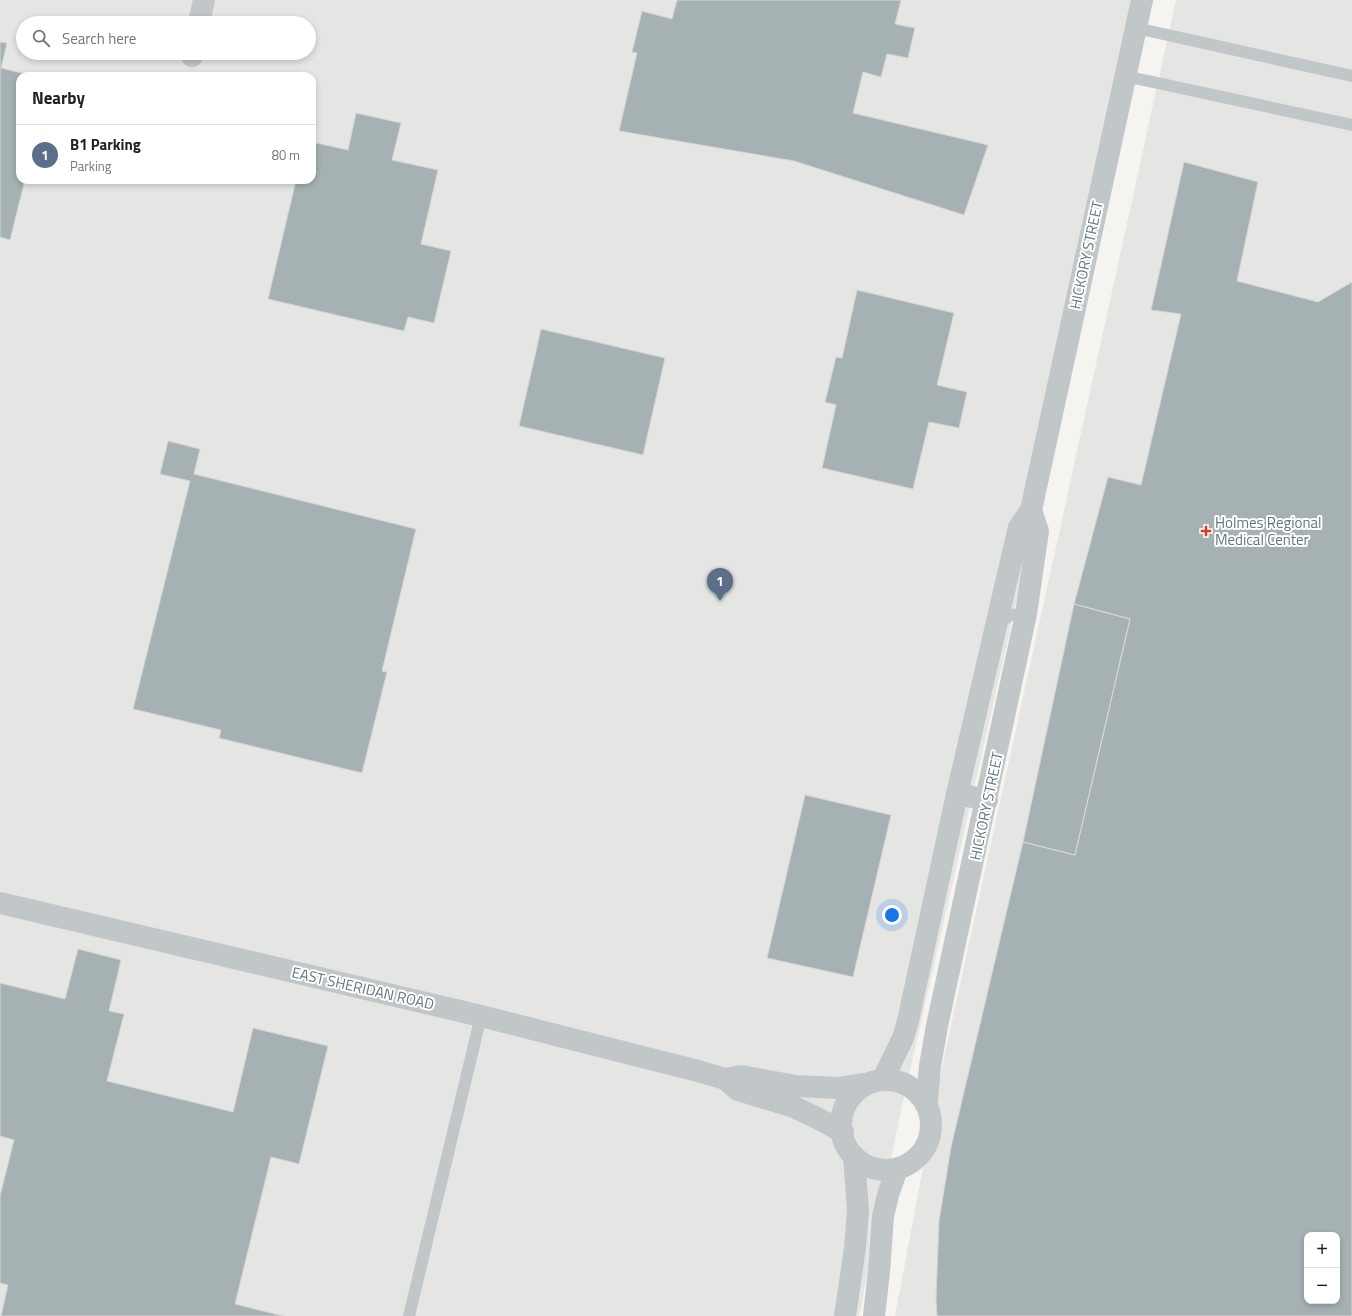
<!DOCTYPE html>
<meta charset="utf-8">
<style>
:root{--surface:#fff;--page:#f2f2f2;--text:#222;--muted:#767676;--line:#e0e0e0;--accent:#e6361f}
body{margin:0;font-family:"Titillium Web",sans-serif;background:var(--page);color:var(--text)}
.controls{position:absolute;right:12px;bottom:12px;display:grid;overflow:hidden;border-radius:8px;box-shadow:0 2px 6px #0003}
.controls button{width:36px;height:36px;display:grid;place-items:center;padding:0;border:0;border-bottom:1px solid var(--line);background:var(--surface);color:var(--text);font:20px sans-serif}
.you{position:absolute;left:892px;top:915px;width:14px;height:14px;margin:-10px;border:3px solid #fff;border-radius:50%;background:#1a73e8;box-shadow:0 0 0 6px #1a73e833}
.badge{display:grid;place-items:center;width:26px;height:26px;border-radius:50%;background:var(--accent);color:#fff;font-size:13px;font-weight:700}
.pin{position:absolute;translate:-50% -33px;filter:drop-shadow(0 1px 2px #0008)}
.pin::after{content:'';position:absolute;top:21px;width:14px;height:12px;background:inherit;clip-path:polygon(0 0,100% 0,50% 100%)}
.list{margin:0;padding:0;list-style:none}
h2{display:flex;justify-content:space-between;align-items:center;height:52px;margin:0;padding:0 16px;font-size:17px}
h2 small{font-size:13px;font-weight:400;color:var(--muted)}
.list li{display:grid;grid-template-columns:26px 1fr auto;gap:12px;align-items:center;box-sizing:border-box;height:60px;padding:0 16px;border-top:1px solid var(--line)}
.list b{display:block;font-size:15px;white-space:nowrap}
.list p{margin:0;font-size:13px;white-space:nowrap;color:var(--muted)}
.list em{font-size:13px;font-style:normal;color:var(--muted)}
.icon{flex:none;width:22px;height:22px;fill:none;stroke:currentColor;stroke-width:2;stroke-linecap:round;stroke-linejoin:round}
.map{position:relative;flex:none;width:1352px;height:1316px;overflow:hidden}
.search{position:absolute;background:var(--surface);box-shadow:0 2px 6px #0003;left:16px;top:16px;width:300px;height:44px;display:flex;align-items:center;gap:10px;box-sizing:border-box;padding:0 14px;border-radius:22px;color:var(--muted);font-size:15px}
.panel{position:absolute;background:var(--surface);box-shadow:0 2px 6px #0003;left:16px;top:72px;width:300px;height:112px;border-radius:12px}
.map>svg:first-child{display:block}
.built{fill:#e5e6e4;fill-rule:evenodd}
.building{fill:#a6b1b4;stroke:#d6d5d3;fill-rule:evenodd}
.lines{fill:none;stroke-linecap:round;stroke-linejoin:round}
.service{stroke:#c1c6c8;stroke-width:12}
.minor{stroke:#c1c6c8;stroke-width:22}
.tertiary{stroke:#c1c6c8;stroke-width:22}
.poi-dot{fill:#e6361f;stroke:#fff;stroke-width:1.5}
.labels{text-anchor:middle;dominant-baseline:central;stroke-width:4;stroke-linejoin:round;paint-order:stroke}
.street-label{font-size:15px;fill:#637882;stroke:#fff}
.poi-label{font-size:15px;fill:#637882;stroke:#fff;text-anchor:start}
</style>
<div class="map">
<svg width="1352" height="1316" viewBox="0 0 1352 1316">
<rect width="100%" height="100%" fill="#f5f4f0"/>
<!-- built -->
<path class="built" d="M 0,0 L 1153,0 L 900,1115 L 859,1316 L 0,1316 ZM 23,23 L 309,23 L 309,53 L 23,53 ZM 20,76 L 312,76 L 312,180 L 20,180 Z
M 1176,0 L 1352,0 L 1352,1316 L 895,1316 L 943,1062 ZM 1307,1235 L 1337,1235 L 1337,1301 L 1307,1301 Z"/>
<!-- building -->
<path class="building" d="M 677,0 L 901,0 L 895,24 L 915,28 L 908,58 L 887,54 L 881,77 L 863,72 L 853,113 L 988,145 L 964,215 L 794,161 L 619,131 L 637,53 L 632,52 L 642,11 L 672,19 Z
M 0,42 L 7,43 L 1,68 L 34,76 L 20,76 L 20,180 L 25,180 L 10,240 L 0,237 Z
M 356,113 L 401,123 L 392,160 L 438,170 L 421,244 L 451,251 L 434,323 L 408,317 L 404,331 L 268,299 L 296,180 L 312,180 L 312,142 L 348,150 Z
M 1184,162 L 1258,182 L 1237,281 L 1318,302 L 1352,282 L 1352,1316 L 937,1316 L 936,1299 L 939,1221 L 951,1147 L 1023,842 L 1075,855 L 1130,619 L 1074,604 L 1108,477 L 1141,485 L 1181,314 L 1151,310 ZM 1307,1235 L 1337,1235 L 1337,1301 L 1307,1301 Z
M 857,290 L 954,313 L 937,385 L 967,392 L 959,428 L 929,422 L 913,489 L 822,468 L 836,405 L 825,402 L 836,357 L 842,358 Z
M 541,329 L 665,358 L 643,455 L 519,426 Z
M 168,441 L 200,449 L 194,474 L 416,529 L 382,671 L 387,672 L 362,773 L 219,738 L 221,730 L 133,709 L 190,481 L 160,474 Z
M 1074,604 L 1130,619 L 1075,855 L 1023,842 Z
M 805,795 L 891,815 L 853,977 L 767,958 Z
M 78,949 L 121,960 L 109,1011 L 124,1014 L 107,1081 L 233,1112 L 253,1028 L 328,1046 L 299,1164 L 271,1157 L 235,1304 L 283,1316 L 1,1316 L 8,1285 L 0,1283 L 0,1196 L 14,1140 L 0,1136 L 0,983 L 65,999 Z"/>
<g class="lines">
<!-- service -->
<path class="service" d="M 1136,28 L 1352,76
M 1125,76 L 1352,125
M 997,625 L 1010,615 L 1026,614
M 409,1316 L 481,1016"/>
<!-- minor -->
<path class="minor" d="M 199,23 L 204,0
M 192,56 L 193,53
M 957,794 L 987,800
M 0,903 L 481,1016 L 698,1071 L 725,1079 L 738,1090 L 794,1107 L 817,1118 L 843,1132
M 725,1079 L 741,1076 L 796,1086 L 837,1088 L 863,1084"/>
<!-- tertiary -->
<path class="tertiary" d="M 883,1079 L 903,1038 L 908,1021 L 957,794 L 1019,527 L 1031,510 L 1142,0
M841 1125a45 45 0 1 1 90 0a45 45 0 1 1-90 0Z
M 927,1101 L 930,1066 L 937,1026 L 1026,614 L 1038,531 L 1031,510
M 845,1316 L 855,1248 L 858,1211 L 854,1156
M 874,1316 L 879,1272 L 883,1216 L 888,1195 L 897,1169"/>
</g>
<!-- markers -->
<path class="poi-dot" d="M1204 525h4v4h4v4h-4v4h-4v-4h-4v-4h4z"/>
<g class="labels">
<!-- street labels -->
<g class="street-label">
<text transform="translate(1086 255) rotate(-78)">HICKORY STREET</text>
<text transform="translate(986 806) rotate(-78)">HICKORY STREET</text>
<text transform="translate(363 988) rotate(13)">EAST SHERIDAN ROAD</text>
</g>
<!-- poi labels -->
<g class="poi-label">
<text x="1215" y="522">Holmes Regional<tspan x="1215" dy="17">Medical Center</tspan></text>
</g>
</g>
</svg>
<div class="controls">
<button>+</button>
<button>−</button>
</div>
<div class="you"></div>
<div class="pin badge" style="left:720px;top:601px;background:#5c6f8a">1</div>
<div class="search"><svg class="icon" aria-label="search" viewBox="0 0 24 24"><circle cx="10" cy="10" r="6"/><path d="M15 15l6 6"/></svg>Search here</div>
<section class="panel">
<h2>Nearby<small></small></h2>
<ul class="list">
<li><span class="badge" style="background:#5c6f8a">1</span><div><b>B1 Parking</b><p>Parking</p></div><em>80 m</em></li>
</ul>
</section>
</div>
